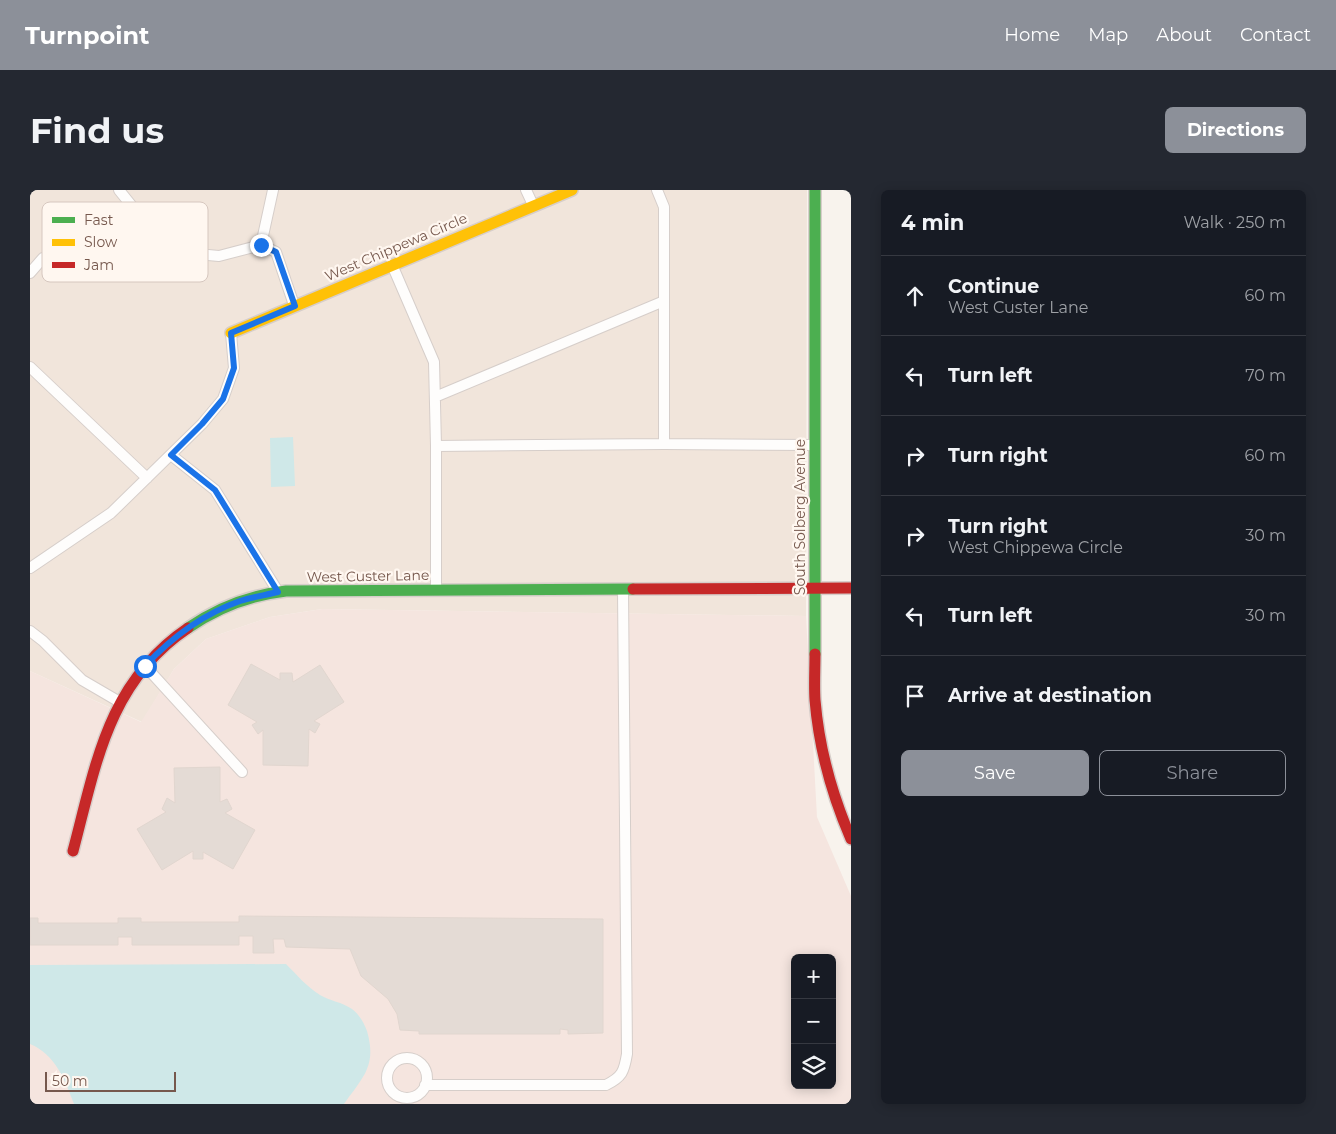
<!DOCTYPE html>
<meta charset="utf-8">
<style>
:root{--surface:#171b24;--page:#242831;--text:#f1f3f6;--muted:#9ea1a6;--line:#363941;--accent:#8c9099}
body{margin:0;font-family:Montserrat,sans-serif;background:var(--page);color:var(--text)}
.controls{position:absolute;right:15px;bottom:15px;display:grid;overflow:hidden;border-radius:8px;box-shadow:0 2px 12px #0003}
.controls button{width:45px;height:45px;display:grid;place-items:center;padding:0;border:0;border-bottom:1px solid var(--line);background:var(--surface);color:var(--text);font:25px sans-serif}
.scale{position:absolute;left:15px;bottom:12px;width:131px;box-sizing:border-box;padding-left:5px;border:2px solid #76584d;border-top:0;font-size:14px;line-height:18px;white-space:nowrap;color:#76584d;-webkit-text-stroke:4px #fff7f0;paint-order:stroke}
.stop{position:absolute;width:15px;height:15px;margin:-11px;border:4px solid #1a73e8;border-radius:50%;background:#fff}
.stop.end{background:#1a73e8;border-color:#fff;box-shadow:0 1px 5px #0008}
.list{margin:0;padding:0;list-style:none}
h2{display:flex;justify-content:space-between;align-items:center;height:65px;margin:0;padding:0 20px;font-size:21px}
h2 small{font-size:16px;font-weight:400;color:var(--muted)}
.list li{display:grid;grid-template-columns:32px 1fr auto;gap:15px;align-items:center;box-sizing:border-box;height:80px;padding:0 20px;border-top:1px solid var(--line)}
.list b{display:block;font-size:19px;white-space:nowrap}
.list p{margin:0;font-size:16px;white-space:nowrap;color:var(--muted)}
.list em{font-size:16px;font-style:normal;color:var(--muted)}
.actions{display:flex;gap:10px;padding:15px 20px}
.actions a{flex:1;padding:11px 0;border:1px solid var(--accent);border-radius:8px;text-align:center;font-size:18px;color:var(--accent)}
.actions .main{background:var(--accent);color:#fff}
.icon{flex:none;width:28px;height:28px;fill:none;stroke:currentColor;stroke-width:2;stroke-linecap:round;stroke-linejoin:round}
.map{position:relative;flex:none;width:821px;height:914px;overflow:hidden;border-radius:8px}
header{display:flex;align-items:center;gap:30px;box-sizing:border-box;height:70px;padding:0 25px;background:var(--accent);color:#fff}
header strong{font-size:24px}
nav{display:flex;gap:28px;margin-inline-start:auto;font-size:18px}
.intro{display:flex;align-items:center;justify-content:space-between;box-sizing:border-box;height:120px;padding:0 30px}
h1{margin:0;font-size:35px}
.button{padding:12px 22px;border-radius:8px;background:var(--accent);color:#fff;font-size:18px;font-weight:700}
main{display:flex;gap:30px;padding:0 30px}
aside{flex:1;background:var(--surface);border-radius:8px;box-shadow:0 2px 12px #0003}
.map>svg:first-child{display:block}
.residential{fill:#f1e5db}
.commercial{fill:#f5e5df;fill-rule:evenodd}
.water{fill:#cfe8e8}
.building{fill:#e4dbd5;stroke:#e1d6cf}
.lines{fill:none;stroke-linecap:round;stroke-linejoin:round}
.lane-casing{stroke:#d6ceca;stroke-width:12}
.fast-casing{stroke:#d7ceca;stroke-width:14}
.slow-casing{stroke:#d7ceca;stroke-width:14}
.jam-casing{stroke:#d7ceca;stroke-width:14}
.lane{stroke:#fefdfc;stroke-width:10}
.fast{stroke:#4caf50;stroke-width:11}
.slow{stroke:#ffc107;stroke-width:11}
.jam{stroke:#c62828;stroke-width:11}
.route{stroke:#1a73e8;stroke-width:6}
.labels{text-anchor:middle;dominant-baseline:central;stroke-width:4.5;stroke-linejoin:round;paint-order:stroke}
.street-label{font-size:14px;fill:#76584d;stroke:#fff7f0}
.key{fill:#fff7f0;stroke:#d6c7bf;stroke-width:1}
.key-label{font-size:14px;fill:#76584d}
</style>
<header>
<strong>Turnpoint</strong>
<nav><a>Home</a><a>Map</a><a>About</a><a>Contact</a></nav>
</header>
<div class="intro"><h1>Find us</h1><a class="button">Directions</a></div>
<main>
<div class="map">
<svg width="821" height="914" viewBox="0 0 821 914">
<rect width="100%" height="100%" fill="#f8f3ed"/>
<!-- residential -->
<path class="residential" d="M 2,0 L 777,0 L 776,426 L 292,419 L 240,427 L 176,449 L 144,479 L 112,532 L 0,481 L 0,5 Z"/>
<!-- commercial -->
<path class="commercial" d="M 292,419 L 776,426 L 787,627 L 821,706 L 821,914 L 0,914 L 0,481 L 111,532 L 144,479 L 176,449 L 240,427 ZM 765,768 L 802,768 L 802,895 L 765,895 Z"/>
<!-- water -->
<path class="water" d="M 263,247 L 265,296 L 241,297 L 240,248 Z
M 256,774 C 267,785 277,797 290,805 C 300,811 312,812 322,819 C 329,824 334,833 337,841 C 347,876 333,887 314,914 L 44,914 C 35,890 25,864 0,854 L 0,775 Z"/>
<!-- building -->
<path class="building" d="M 221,474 L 250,490 L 250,483 L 262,483 L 263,492 L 290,475 L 314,512 L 284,531 L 290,534 L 285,543 L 279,539 L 278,576 L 233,575 L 233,540 L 228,544 L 222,535 L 227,532 L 198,515 Z
M 190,577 L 190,612 L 197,609 L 202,619 L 195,623 L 225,640 L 203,679 L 173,662 L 173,669 L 163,669 L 163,661 L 132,680 L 107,639 L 136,622 L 132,619 L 137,608 L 145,613 L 144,578 Z
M 209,726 L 573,729 L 573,843 L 538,844 L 538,840 L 530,839 L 530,844 L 389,844 L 389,841 L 370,840 L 367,824 L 358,809 L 331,786 L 320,759 L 256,757 L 254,749 L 243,749 L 244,763 L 223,763 L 223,746 L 209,746 L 209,755 L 102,755 L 102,747 L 88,747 L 88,755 L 0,755 L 0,728 L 8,728 L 8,733 L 88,733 L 88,728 L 111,728 L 111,732 L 209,732 Z"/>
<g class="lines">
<!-- lane casing -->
<g class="lane-casing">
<path id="lane" d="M 89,0 L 130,51 L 145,62 L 189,66 L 231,55 L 246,62 L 264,115
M 496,0 L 503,15
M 627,0 L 634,17 L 634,254
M 231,55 L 243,0
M 363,77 L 404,172 L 406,256 L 406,399
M 0,83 L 13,68
M 0,177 L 117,288
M 405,207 L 634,111
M 406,256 L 634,254 L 785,255
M 141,265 L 185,300 L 247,400
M 0,378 L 81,323 L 172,234 L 193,209 L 204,178 L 201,143
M 0,441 L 13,451 L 52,490 L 88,511
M 116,477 L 212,582
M357 888a20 20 0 1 1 40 0a20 20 0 1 1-40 0Z
M 395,895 L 576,895 C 592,887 594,882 597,864 L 593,400"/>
</g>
<!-- fast casing -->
<g class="fast-casing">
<path id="fast" d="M 785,0 L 785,464
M 158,438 C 187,418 221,405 256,401 L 603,399"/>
</g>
<!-- slow casing -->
<g class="slow-casing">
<path id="slow" d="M 201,143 L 542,0"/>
</g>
<!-- jam casing -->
<g class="jam-casing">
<path id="jam" d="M 603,399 L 821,398
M 785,464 C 785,479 784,495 785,510 C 789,558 802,605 821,649
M 43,661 C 66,574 78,492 158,438"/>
</g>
<!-- lane -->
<use href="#lane" class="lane"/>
<!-- fast -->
<use href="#fast" class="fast"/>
<!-- slow -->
<use href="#slow" class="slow"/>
<!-- jam -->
<use href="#jam" class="jam"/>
</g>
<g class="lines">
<!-- route -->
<path class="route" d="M 115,476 C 142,447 173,424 210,411 C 222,407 236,405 248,402 L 185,300 L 141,265 L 172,234 L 193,209 L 204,178 L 201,143 L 265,116 L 246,62 L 231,55"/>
</g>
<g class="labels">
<!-- street labels -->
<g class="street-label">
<text transform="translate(366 57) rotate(-23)">West Chippewa Circle</text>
<text transform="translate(770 327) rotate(-90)">South Solberg Avenue</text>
<text transform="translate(338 386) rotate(-1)">West Custer Lane</text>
</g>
</g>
<!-- legend -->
<rect x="12" y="12" width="166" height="80" rx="8" class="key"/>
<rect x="22" y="27" width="23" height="6" fill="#4caf50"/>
<rect x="22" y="49" width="23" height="7" fill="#ffc107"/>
<rect x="22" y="72" width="23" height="6" fill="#c62828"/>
<g class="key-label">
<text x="54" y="35">Fast</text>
<text x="54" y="57">Slow</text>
<text x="54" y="80">Jam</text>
</g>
</svg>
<div class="controls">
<button>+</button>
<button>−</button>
<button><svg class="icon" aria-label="layers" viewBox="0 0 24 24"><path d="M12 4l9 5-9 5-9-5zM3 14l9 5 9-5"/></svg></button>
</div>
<div class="scale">50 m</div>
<div class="stop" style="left:115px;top:476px"></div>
<div class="stop end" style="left:231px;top:55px"></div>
</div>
<aside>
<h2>4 min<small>Walk · 250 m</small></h2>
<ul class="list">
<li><svg class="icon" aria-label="ahead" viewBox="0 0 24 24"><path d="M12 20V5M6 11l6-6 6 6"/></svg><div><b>Continue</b><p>West Custer Lane</p></div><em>60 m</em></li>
<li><svg class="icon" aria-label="left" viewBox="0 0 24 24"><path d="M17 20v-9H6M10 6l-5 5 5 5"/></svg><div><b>Turn left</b></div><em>70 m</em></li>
<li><svg class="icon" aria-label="right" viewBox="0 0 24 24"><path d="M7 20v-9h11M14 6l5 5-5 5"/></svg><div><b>Turn right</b></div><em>60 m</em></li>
<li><svg class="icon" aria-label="right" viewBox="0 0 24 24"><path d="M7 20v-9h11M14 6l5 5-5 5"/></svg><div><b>Turn right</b><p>West Chippewa Circle</p></div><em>30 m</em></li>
<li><svg class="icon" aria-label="left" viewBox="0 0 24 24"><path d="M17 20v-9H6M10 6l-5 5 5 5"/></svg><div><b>Turn left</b></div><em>30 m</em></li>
<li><svg class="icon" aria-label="arrive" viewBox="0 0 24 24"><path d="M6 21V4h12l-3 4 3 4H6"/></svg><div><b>Arrive at destination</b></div></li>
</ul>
<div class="actions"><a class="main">Save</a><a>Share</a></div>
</aside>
</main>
